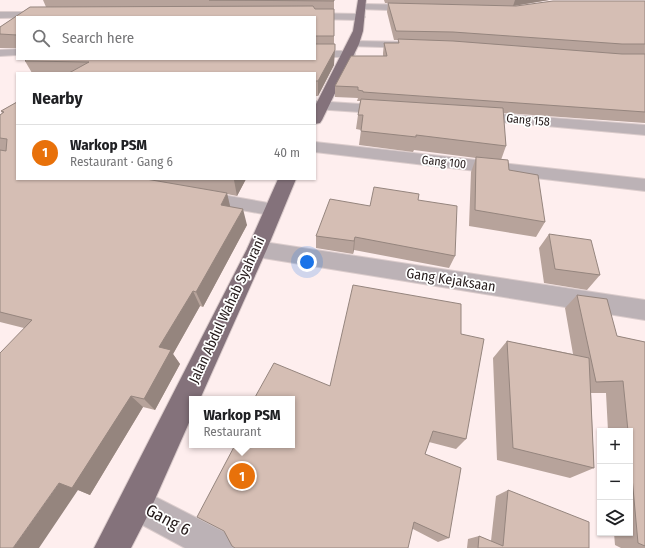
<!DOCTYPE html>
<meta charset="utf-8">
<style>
:root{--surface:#fff;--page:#f6f6f6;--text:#202124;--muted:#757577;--line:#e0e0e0;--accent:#111827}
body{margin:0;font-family:"Fira Sans Condensed",sans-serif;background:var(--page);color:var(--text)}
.controls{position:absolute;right:12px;bottom:12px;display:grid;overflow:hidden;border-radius:0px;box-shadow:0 1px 3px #0004}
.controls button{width:36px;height:36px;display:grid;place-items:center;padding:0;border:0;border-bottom:1px solid var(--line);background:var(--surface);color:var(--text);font:20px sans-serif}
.you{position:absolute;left:307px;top:262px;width:14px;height:14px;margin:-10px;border:3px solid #fff;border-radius:50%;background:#1a73e8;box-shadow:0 0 0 6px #1a73e833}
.badge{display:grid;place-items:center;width:26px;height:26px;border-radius:50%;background:var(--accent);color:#fff;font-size:13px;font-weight:700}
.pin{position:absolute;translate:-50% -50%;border:2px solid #fff;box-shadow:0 1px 4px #0006}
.popup{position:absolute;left:189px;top:396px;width:106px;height:52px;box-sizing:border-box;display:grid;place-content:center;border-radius:0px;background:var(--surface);filter:drop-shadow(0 1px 3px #0005);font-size:13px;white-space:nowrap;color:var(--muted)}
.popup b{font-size:15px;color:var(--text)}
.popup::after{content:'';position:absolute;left:50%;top:100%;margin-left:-8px;border:8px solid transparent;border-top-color:var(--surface)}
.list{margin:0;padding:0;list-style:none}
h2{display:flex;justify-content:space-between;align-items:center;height:52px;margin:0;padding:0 16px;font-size:17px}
h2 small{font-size:13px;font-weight:400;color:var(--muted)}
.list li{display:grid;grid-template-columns:26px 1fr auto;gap:12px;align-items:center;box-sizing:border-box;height:56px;padding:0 16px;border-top:1px solid var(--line)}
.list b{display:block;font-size:15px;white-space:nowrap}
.list p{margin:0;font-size:13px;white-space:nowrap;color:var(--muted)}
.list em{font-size:13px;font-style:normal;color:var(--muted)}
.icon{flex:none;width:22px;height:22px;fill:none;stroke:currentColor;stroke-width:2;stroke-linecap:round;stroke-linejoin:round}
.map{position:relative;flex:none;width:645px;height:548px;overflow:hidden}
.search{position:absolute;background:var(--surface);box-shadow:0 1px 3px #0004;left:16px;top:16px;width:300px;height:44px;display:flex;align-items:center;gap:10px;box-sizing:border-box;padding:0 14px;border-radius:0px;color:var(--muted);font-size:15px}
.panel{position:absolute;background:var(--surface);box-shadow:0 1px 3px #0004;left:16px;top:72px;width:300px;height:108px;border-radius:0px}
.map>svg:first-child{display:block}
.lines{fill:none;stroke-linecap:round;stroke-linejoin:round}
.minor-casing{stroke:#dbcccc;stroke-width:2}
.trunk-casing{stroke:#dbcccc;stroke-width:2}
.minor{fill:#bcb2b6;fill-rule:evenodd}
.trunk{fill:#84727b;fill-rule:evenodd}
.wall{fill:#b7a39b}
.shaded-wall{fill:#95857e}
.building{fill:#d5beb4;stroke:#95857e}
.labels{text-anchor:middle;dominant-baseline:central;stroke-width:3.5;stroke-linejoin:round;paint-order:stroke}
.far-street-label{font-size:12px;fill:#241a1a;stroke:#fff}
.street-label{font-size:14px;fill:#241a1a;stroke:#fff}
.near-street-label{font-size:17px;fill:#241a1a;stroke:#fff}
</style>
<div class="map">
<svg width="645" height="548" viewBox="0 0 645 548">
<rect width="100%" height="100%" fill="#feeeee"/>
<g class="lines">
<!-- minor casing -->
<g class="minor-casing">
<path id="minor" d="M 362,4 L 417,5 L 422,8 L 417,11 L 359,9 L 357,7 Z
M 0,12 L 47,12 L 52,15 L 50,17 L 0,18 Z
M 305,13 L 360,14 L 365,17 L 360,20 L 315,19 L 315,17 L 301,17 L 302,14 Z
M 353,41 L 414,42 L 420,45 L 414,48 L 349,46 L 347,44 L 349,42 Z
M 17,49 L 17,55 L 0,56 L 0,50 Z
M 315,51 L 349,51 L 353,52 L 355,54 L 353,56 L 349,57 L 315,57 Z
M 315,101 L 390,106 L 395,107 L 397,110 L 395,113 L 390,114 L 315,109 Z
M 474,112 L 645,125 L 645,135 L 469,119 L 467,116 L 469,113 Z
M 315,142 L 645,179 L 645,191 L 315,152 Z
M 200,191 L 274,204 L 281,206 L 283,210 L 281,214 L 274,216 L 194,201 L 191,197 L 194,193 Z
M 257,241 L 645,300 L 645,320 L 257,257 L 250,254 L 247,249 L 250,244 Z
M 136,487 L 232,536 L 238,548 L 185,548 L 124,515 L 120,503 L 124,491 Z"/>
</g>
<!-- trunk casing -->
<g class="trunk-casing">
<path id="trunk" d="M 358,0 L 366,0 L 363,31 L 359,44 L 322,120 L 320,123 L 315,124 L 315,106 L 353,31 Z
M 278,179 L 296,179 L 267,249 L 200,399 L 192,399 L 192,416 L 148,515 L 131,548 L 94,548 L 247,249 Z"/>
</g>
<!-- minor -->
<use href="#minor" class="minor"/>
<!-- trunk -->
<use href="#trunk" class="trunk"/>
</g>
<!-- wall -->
<path class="wall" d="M 43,0 L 334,0 L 334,65 L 318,96 L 315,96 L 315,73 L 32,73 L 25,61 L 27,59 L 315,59 L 315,17 L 17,17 L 17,48 L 0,48 L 0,27 L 30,7 L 46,7 Z
M 384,0 L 645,0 L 549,0 L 513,6 L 385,3 Z
M 645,1 L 645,54 L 616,54 L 568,50 L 622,54 L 645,54 L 645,123 L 503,113 L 506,146 L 501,160 L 545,222 L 536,237 L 469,226 L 471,172 L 476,158 L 414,150 L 413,152 L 359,145 L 361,130 L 356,129 L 360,101 L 357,101 L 358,98 L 335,97 L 335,86 L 383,56 L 383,53 L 384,43 L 398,43 L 398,40 L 394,40 L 387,12 L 388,3 L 516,6 Z
M 17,102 L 17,179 L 246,179 L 237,196 L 227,194 L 230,207 L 247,225 L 203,307 L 200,306 L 173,354 L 180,364 L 155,410 L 143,407 L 90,495 L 78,490 L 24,328 L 0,322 L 0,115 L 2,113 L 1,111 Z
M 418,200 L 455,256 L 449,268 L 354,250 L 353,254 L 316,248 L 316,236 L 370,206 Z
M 549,234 L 600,275 L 587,290 L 544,283 L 539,248 Z
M 577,295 L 617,336 L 645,342 L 645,548 L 621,548 L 615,545 L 614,533 L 630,533 L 630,431 L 608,431 L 606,393 L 591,393 L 594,468 L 570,478 L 497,460 L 493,358 L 507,341 L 573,354 L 565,308 Z
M 461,334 L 466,439 L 456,449 L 429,442 L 425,454 L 449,538 L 438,542 L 413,529 L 224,531 L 330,386 Z
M 508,490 L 589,548 L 467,548 L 468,539 L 479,536 L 491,541 L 496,496 Z"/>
<!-- shaded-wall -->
<path class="shaded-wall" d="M 515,0 L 549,0 L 513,6 Z
M 335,50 L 334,65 L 318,96 L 318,81 Z
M 234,179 L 246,179 L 237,196 L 234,180 Z
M 227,193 L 231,210 L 221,205 Z
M 243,209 L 247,225 L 203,307 L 196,292 Z
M 355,237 L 354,250 L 353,254 L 354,241 Z
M 193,291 L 200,306 L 173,354 L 180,364 L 155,410 L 144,399 L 159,347 Z
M 131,396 L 143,407 L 90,495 L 78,490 L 39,548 L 13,548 L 59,483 Z"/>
<!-- building -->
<path class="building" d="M 209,0 L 334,0 L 334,1 Z
M 553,1 L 645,1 L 645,44 L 622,44 L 453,32 L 396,31 L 388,3 L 516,6 Z
M 313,6 L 315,9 L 334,9 L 334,36 L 315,36 L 315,17 L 17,17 L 17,35 L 0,34 L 0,27 L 30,7 Z
M 398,39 L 453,41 L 622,54 L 645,54 L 645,112 L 363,92 L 363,91 L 358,90 L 358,87 L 335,86 L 351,56 L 387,56 L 384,43 L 399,43 Z
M 315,44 L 335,44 L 335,50 L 318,81 L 315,81 L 315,73 L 69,73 L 89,62 L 25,61 L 27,59 L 315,59 Z
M 361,99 L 503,108 L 506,146 L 416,135 L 416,137 L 361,131 L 363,115 L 358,115 Z
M 17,102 L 17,179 L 146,179 L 227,193 L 221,205 L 243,209 L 196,292 L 193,291 L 159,347 L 171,350 L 144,399 L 131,396 L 72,488 L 59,483 L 13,548 L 0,548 L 0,353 L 32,320 L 0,312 L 0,150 L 6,151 L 7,139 L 0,138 L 0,115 L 4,112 L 1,111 Z
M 476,157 L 508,160 L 509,170 L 538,175 L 545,222 L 475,210 Z
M 374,187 L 419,194 L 418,200 L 457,206 L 455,256 L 355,237 L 354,241 L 316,236 L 330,199 L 370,206 Z
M 549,234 L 591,240 L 600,275 L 555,269 Z
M 353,285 L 461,304 L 461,334 L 484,339 L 466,439 L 433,431 L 425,454 L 461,468 L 449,538 L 414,522 L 408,548 L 235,548 L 232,546 L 224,531 L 197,517 L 235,445 L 292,445 L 292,399 L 254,399 L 274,363 L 330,386 Z
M 577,295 L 607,299 L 617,336 L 645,342 L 645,546 L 638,543 L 630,455 L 630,431 L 628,431 L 623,381 L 596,382 Z
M 507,341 L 589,358 L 594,468 L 513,448 Z
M 508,490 L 589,522 L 589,548 L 478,548 L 479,536 L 503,546 Z"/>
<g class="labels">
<!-- far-street labels -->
<g class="far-street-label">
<text transform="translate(528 120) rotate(5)">Gang 158</text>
<text transform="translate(444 162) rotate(6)">Gang 100</text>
</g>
<!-- street labels -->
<g class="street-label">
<text transform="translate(451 280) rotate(9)">Gang Kejaksaan</text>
<text transform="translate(227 310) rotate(-65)">Jalan Abdul Wahab Syahrani</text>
</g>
<!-- near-street labels -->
<g class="near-street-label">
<text transform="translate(168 520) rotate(28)">Gang 6</text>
</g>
</g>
</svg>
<div class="controls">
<button>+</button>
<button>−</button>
<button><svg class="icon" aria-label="layers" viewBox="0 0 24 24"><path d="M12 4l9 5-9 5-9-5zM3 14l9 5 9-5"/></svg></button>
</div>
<div class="you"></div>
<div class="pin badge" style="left:242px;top:476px;background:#e8710a">1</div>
<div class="popup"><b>Warkop PSM</b>Restaurant</div>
<div class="search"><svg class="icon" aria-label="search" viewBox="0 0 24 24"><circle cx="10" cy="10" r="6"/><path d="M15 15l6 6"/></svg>Search here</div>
<section class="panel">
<h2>Nearby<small></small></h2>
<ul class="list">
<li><span class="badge" style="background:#e8710a">1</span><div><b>Warkop PSM</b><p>Restaurant · Gang 6</p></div><em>40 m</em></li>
</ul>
</section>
</div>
